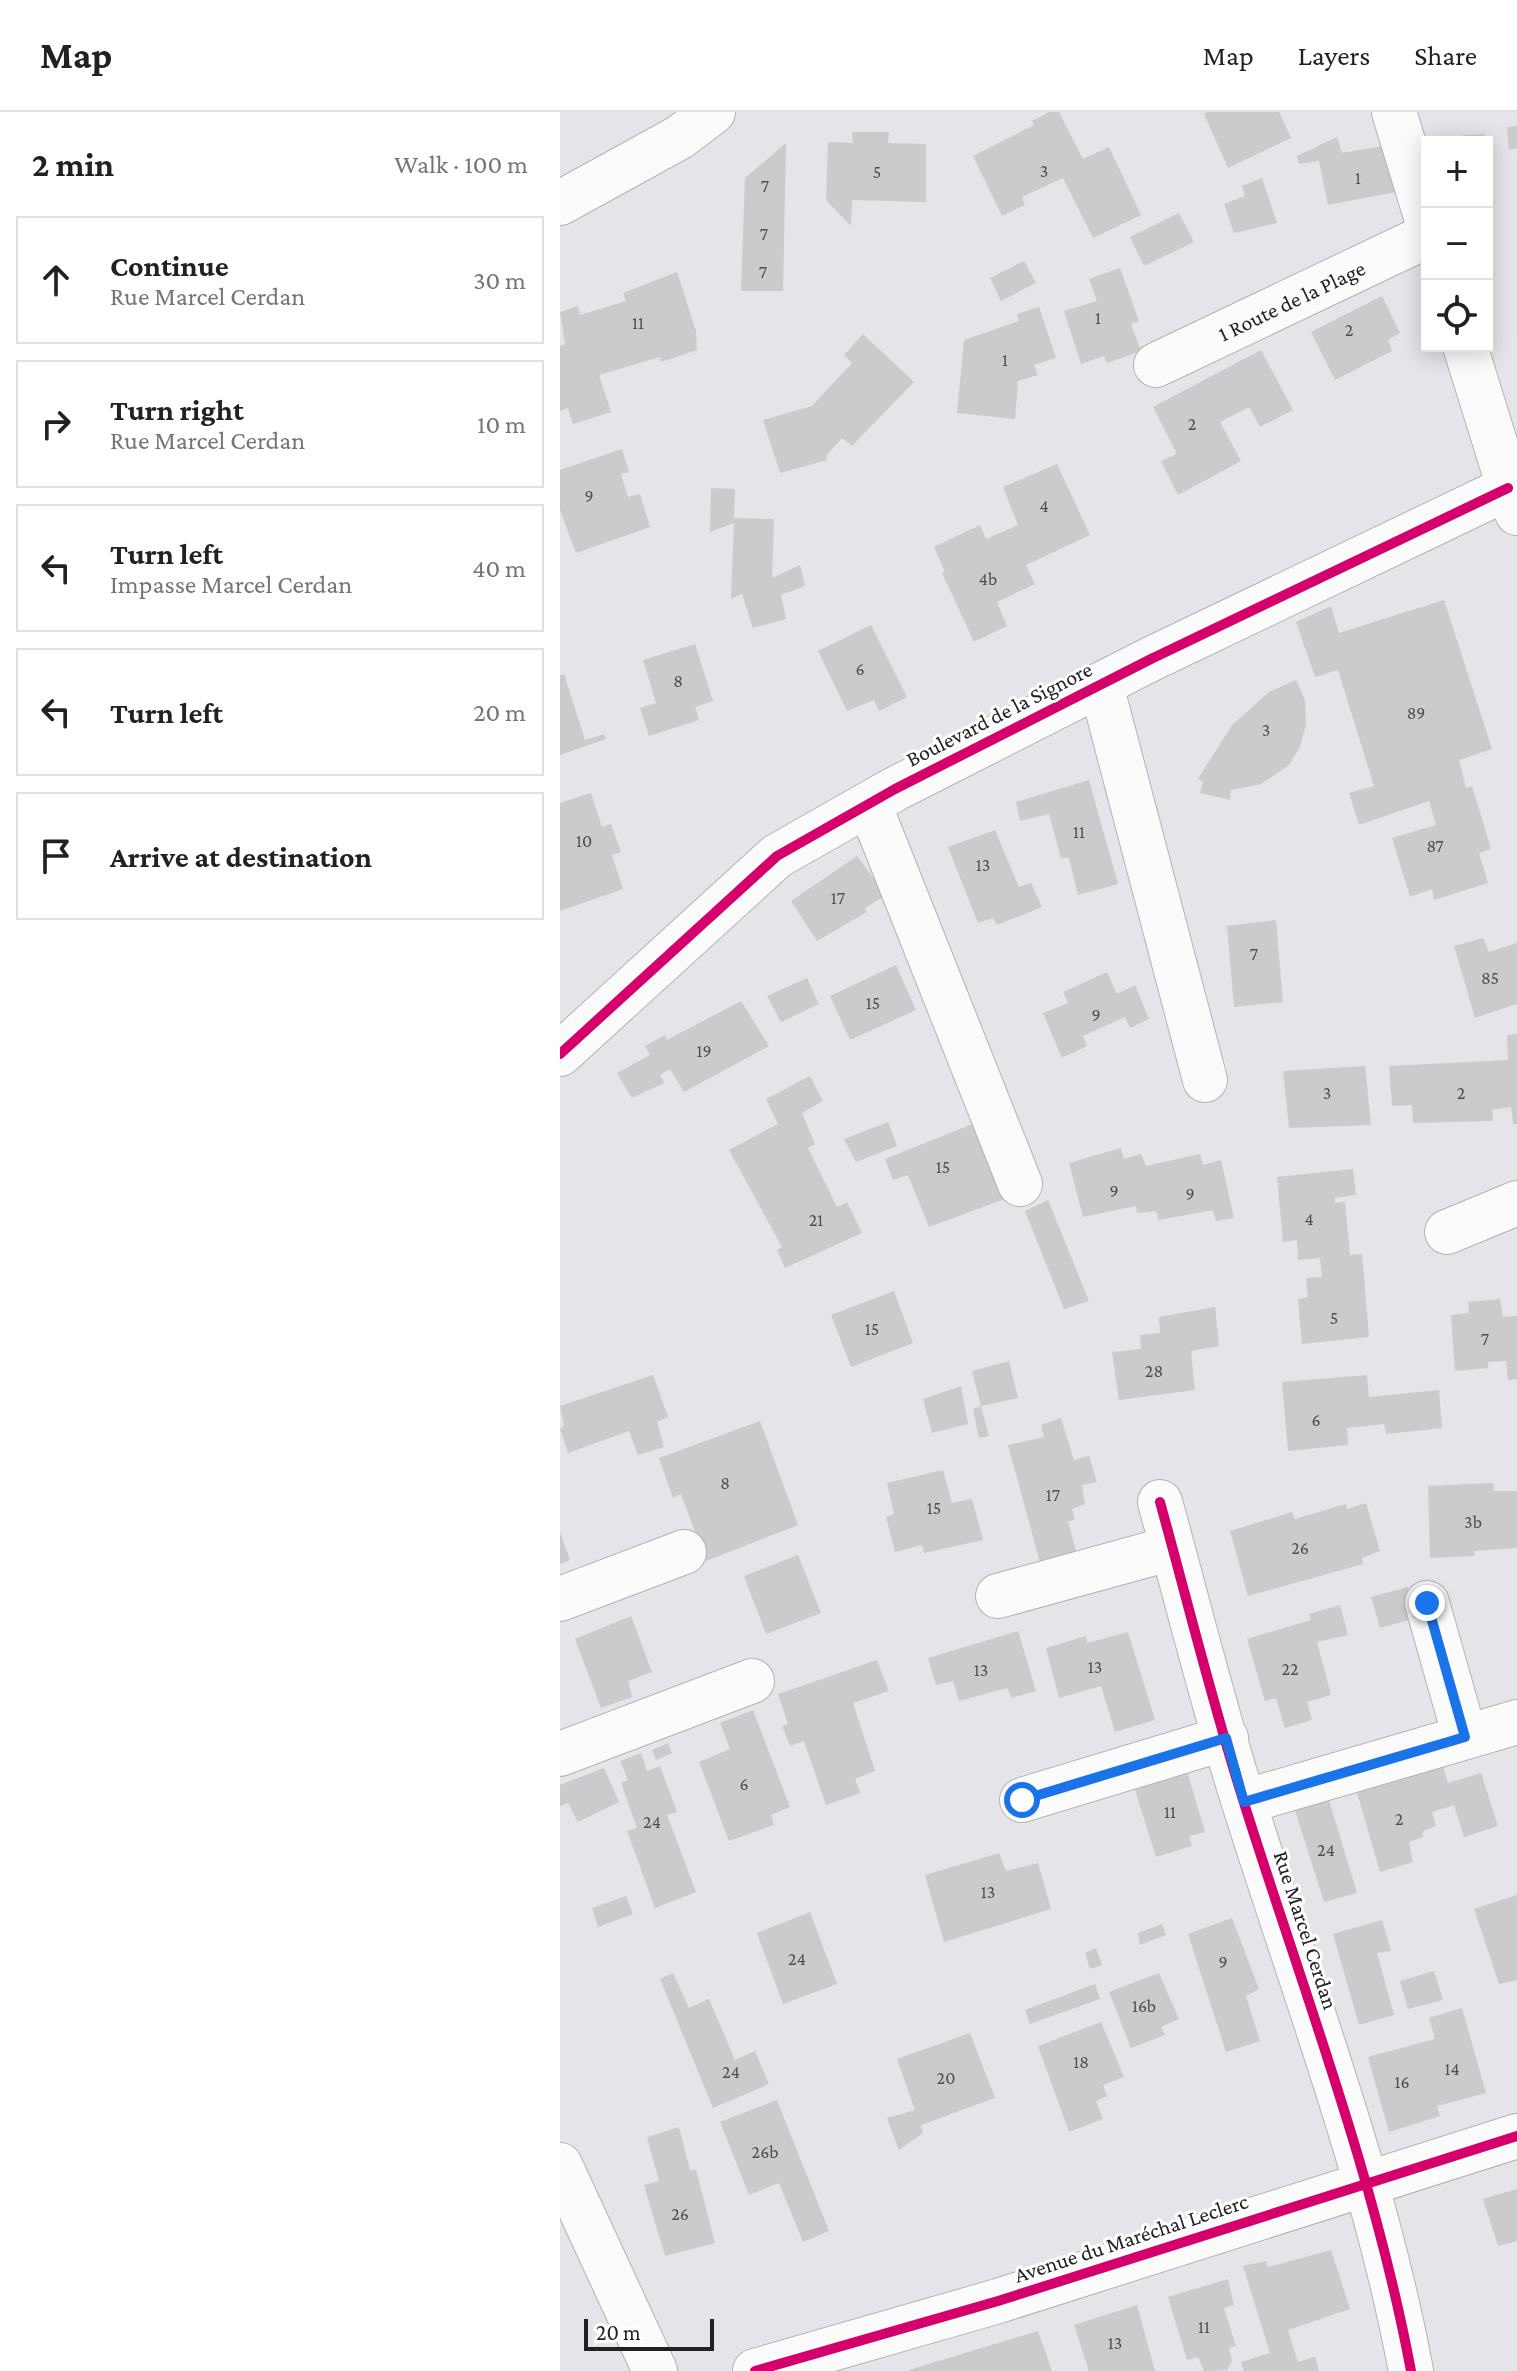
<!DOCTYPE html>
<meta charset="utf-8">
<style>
:root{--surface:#fff;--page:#f6f6f6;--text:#202124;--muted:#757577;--line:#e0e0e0}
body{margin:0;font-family:"Crimson Pro",serif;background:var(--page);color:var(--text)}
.controls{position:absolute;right:24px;top:24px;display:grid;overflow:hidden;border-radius:0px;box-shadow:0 4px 20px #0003}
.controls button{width:72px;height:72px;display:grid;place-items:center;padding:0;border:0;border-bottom:2px solid var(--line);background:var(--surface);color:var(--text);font:40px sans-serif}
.scale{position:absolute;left:24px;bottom:20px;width:130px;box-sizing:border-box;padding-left:8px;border:4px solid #212123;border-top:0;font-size:22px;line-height:28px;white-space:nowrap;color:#212123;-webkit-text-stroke:6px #fff;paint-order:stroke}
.stop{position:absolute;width:24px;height:24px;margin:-18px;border:6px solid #1a73e8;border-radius:50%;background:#fff}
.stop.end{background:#1a73e8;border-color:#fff;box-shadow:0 2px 8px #0008}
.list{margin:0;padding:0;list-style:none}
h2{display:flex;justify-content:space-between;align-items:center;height:104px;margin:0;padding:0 32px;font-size:34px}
h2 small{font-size:26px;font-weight:400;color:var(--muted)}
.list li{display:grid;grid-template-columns:52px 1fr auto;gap:24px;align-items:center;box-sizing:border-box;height:128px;margin:0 16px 16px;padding:0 16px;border:2px solid var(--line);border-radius:0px}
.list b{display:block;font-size:30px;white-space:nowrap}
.list p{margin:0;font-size:26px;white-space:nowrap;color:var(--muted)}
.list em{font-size:26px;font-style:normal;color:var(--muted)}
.icon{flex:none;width:44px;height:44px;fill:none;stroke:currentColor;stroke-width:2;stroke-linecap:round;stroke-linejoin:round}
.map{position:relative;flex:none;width:957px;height:2259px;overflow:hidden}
header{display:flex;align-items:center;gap:48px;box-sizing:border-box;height:112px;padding:0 40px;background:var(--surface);border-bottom:2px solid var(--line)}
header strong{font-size:38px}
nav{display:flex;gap:44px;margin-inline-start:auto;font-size:28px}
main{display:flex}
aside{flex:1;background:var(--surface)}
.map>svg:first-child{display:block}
.building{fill:#cbcacc}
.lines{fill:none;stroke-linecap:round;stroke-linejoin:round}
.street-casing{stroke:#b3b2b6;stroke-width:46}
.secondary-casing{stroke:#b3b2b6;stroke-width:46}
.street{stroke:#fbfbfc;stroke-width:44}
.secondary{stroke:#fbfbfc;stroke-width:44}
.cycleway-casing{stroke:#fff;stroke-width:15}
.cycleway{stroke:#d6006c;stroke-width:10}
.route{stroke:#1a73e8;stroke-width:10}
.labels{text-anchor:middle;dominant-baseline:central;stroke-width:6;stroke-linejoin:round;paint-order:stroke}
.number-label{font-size:18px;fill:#4e4e50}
.street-label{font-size:22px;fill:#212123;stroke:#fff}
</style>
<header>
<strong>Map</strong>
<nav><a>Map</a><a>Layers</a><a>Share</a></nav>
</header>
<main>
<aside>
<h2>2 min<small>Walk · 100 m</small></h2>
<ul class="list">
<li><svg class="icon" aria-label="ahead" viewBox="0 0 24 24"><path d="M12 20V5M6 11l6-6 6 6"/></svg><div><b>Continue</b><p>Rue Marcel Cerdan</p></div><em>30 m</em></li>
<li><svg class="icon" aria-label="right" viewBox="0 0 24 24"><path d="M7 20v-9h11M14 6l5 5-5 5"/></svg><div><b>Turn right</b><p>Rue Marcel Cerdan</p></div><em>10 m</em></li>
<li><svg class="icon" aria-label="left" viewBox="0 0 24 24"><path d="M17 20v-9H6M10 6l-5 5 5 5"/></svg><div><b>Turn left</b><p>Impasse Marcel Cerdan</p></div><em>40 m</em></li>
<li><svg class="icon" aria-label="left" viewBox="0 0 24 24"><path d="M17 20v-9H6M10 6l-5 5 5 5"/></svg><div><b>Turn left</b></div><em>20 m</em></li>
<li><svg class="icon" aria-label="arrive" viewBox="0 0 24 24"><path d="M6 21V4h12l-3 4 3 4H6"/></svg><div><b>Arrive at destination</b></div></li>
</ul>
</aside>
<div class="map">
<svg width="957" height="2259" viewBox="0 0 957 2259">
<rect width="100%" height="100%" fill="#e4e4e9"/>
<!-- building -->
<path class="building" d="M 489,0 L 499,0 L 523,47 L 549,35 L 581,103 L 533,126 L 503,66 L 462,85 L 465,93 L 442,104 L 413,44 L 474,13 L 472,9 Z
M 647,0 L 719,0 L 731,26 L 668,56 L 644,2 Z
M 957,14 L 957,36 L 949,38 L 947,15 Z
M 292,20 L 329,20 L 328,31 L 366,32 L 366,90 L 292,88 L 291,114 L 266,88 L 268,30 L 293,31 Z
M 924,22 L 925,30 L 899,30 L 899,24 Z
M 777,25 L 782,41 L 828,33 L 836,80 L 768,93 L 759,49 L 739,52 L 737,44 Z
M 226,31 L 223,179 L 181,179 L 185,66 Z
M 702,66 L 717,111 L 674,121 L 664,92 L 685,84 L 682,74 Z
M 619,101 L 634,130 L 584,154 L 570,125 Z
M 464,149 L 476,171 L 441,189 L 430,166 Z
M 560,156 L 579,209 L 571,212 L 581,239 L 547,251 L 544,244 L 521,252 L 504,199 L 537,189 L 529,167 Z
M 117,160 L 136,219 L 137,238 L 101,250 L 100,245 L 39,263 L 51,300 L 13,312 L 8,296 L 0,299 L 0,234 L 5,232 L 0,200 L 18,194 L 20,203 L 66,189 L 63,181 Z
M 822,184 L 840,221 L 828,228 L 832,239 L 775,268 L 751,220 Z
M 479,195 L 496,246 L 474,253 L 478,263 L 458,269 L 455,307 L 397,301 L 404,228 L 459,209 L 457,202 Z
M 303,222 L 354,270 L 292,334 L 282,326 L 266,344 L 267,348 L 220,361 L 203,308 L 252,294 L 292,251 L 284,243 Z
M 701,238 L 733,298 L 700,315 L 689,295 L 660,310 L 681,349 L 618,383 L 601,349 L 617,342 L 593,295 Z
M 62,337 L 69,360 L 61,362 L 68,385 L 80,382 L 90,415 L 16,441 L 0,398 L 0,358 Z
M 497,352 L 530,423 L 466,453 L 475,472 L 437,490 L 447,514 L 414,530 L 382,461 L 385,460 L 374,435 L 420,413 L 426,427 L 458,413 L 443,375 Z
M 151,376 L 175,377 L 174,406 L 214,407 L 212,466 L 240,453 L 245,474 L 221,483 L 226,507 L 193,516 L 182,482 L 171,487 L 174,411 L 150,420 Z
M 884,488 L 932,637 L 899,648 L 906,676 L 912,674 L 931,737 L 919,741 L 928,771 L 874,788 L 872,777 L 850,785 L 832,726 L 876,713 L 869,689 L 799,713 L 789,681 L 814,674 L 778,558 L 755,565 L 736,510 L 771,494 L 779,521 Z
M 311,513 L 347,585 L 319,599 L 314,588 L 287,599 L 258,539 Z
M 135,532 L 153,589 L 135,595 L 139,608 L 89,624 L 80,596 L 96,591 L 83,548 Z
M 4,562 L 25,628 L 44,622 L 46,627 L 0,643 L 0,564 Z
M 736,568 L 745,588 L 746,612 L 740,635 L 729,653 L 701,672 L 671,678 L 670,688 L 640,681 L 643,670 L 638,667 L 672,613 L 709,580 Z
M 529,668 L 558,772 L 518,783 L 509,746 L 501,746 L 489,702 L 460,709 L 456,690 Z
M 31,681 L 42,715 L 51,712 L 61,740 L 52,743 L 63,777 L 0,799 L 0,691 Z
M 435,718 L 459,775 L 471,771 L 482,795 L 437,813 L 433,806 L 418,811 L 388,735 Z
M 297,744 L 326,783 L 305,796 L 307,800 L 257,829 L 231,789 Z
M 716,808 L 723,890 L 674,895 L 667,814 Z
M 923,826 L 929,840 L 957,831 L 957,892 L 915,906 L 894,834 Z
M 336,853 L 356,898 L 290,928 L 270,884 Z
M 547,860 L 557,882 L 575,873 L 589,907 L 570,916 L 565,905 L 523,924 L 527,934 L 502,946 L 483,901 L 508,891 L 503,880 Z
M 247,866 L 259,892 L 221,910 L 207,884 Z
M 181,889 L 209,934 L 124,980 L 110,957 L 100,963 L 104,971 L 72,986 L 57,961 L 90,943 L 85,934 L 105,923 L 107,928 Z
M 957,922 L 957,1012 L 953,1012 L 951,995 L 932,998 L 933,1009 L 853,1011 L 852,993 L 832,994 L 829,954 L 948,948 L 947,923 Z
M 805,954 L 811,1013 L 729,1016 L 723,959 Z
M 250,964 L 263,989 L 242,1001 L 255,1032 L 248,1036 L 277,1095 L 287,1090 L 302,1121 L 225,1156 L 217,1138 L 222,1135 L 169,1038 L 218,1012 L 206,987 Z
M 420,1009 L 450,1085 L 369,1115 L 348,1063 L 333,1068 L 325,1047 Z
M 328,1010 L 337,1034 L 296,1050 L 284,1027 Z
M 561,1036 L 564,1047 L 581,1042 L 586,1054 L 640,1042 L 643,1053 L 661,1048 L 674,1106 L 656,1109 L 653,1098 L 599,1108 L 596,1099 L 577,1101 L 576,1094 L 523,1105 L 509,1051 Z
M 793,1057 L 796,1083 L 775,1086 L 775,1091 L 785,1090 L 790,1143 L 802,1142 L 809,1225 L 742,1232 L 738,1187 L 748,1185 L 746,1166 L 762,1165 L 760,1146 L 738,1148 L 737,1128 L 723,1130 L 717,1065 Z
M 488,1088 L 529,1189 L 504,1197 L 465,1099 Z
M 334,1179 L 353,1231 L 291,1255 L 271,1203 Z
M 940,1187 L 943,1205 L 957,1204 L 957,1267 L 948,1268 L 946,1249 L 928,1250 L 928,1256 L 895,1259 L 891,1203 L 909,1201 L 908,1190 Z
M 655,1195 L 659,1234 L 631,1239 L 635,1278 L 559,1288 L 552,1240 L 581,1237 L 580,1223 L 600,1221 L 599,1205 Z
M 449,1249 L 458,1286 L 421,1294 L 412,1259 Z
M 93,1263 L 108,1305 L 97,1310 L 104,1335 L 78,1343 L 69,1319 L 8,1341 L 0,1317 L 4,1314 L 0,1294 Z
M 807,1263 L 809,1285 L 879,1278 L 882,1316 L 826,1322 L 824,1312 L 787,1316 L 788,1333 L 728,1339 L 722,1270 Z
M 401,1274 L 408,1312 L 372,1321 L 363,1287 Z
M 421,1294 L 429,1324 L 419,1326 L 413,1297 Z
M 501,1306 L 514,1348 L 529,1344 L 537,1370 L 522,1373 L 525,1392 L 512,1397 L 515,1407 L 508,1410 L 516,1439 L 480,1450 L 448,1333 L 484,1325 L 481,1313 Z
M 200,1309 L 238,1413 L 146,1449 L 121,1382 L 113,1386 L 99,1346 Z
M 383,1358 L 392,1391 L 412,1387 L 423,1428 L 364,1441 L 362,1433 L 335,1440 L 326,1405 L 334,1402 L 327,1371 Z
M 933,1371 L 934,1379 L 957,1379 L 957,1436 L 914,1439 L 915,1444 L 870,1446 L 868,1374 Z
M 806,1391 L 820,1439 L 802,1446 L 803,1452 L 688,1484 L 670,1419 L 732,1400 L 735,1407 L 786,1392 L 787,1397 Z
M 0,1420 L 10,1448 L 0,1452 Z
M 238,1443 L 261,1501 L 206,1522 L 184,1464 Z
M 848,1475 L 857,1506 L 820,1516 L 811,1485 Z
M 780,1493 L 788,1523 L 757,1530 L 771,1583 L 747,1590 L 752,1608 L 725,1616 L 716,1586 L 705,1589 L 687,1527 L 751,1508 L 749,1502 Z
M 71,1504 L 92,1560 L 68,1569 L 72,1585 L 41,1596 L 15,1527 Z
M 458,1519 L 476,1579 L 452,1586 L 447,1576 L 399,1589 L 393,1569 L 376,1573 L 368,1546 Z
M 568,1520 L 595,1608 L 555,1620 L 541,1574 L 499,1586 L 486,1536 L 526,1524 L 527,1531 Z
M 317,1548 L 329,1579 L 293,1591 L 315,1659 L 295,1667 L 300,1681 L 266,1693 L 244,1629 L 230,1634 L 222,1614 L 228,1612 L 218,1582 Z
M 193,1598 L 230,1695 L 211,1703 L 214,1713 L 169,1729 L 139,1650 L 170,1637 L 160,1611 Z
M 108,1631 L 112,1641 L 96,1648 L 92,1638 Z
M 81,1641 L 87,1659 L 100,1654 L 117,1700 L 107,1703 L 136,1780 L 95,1796 L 67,1719 L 77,1716 L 61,1671 L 68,1668 L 60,1649 Z
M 882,1651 L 888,1671 L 921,1661 L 938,1714 L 904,1725 L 894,1693 L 872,1700 L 876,1714 L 863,1719 L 863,1725 L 849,1730 L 853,1750 L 820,1760 L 796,1677 Z
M 44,1656 L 59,1690 L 18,1710 L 8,1691 L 0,1694 L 0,1673 Z
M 627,1659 L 645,1720 L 629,1724 L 632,1734 L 596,1745 L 574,1675 Z
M 768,1685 L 797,1781 L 764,1790 L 734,1695 Z
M 439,1741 L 446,1759 L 478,1751 L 491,1797 L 384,1830 L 365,1763 Z
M 957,1783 L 957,1868 L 939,1872 L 914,1797 Z
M 66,1784 L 73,1802 L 38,1815 L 32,1796 Z
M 250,1800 L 277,1872 L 223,1892 L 197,1821 Z
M 672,1806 L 699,1877 L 686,1884 L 700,1929 L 666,1940 L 628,1822 Z
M 822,1808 L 831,1839 L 817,1841 L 834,1903 L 799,1913 L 773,1822 Z
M 602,1812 L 606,1823 L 580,1833 L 578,1821 Z
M 536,1836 L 542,1853 L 530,1857 L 525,1841 Z
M 874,1859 L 883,1888 L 848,1897 L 840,1869 Z
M 113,1861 L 129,1896 L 149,1887 L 175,1948 L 195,1939 L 209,1972 L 153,1996 L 100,1867 Z
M 599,1861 L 619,1907 L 601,1915 L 605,1923 L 571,1936 L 549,1880 Z
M 535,1872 L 540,1887 L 470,1912 L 465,1898 Z
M 902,1896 L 926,1981 L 877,1994 L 880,2004 L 829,2020 L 808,1945 L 875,1927 L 869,1906 Z
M 541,1910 L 564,1965 L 543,1973 L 547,1984 L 536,1989 L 543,2007 L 509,2020 L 478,1934 Z
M 410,1921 L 435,1986 L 361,2013 L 363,2021 L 339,2038 L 327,2006 L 355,1998 L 337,1947 Z
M 217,1988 L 269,2119 L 243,2130 L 219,2071 L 189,2083 L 160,2010 Z
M 119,2015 L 130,2058 L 136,2058 L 155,2131 L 105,2144 L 84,2073 L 99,2069 L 87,2025 Z
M 957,2077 L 957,2129 L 938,2134 L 923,2087 Z
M 771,2138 L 790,2197 L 728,2218 L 738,2250 L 755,2245 L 759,2259 L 684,2259 L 681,2250 L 710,2241 L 683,2154 L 706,2149 L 708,2155 Z
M 668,2167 L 674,2193 L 664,2196 L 676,2234 L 669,2236 L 672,2249 L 667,2258 L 644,2259 L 638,2245 L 627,2248 L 608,2185 Z
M 577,2193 L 595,2259 L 529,2259 L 514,2213 Z
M 478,2219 L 492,2259 L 349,2259 L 349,2258 Z"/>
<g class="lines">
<!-- street casing -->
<g class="street-casing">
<g id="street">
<path id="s1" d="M 596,253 L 867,124"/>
<path d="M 541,573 L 645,968"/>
<path d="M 309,692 L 460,1072"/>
<path d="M 0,942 L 217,744 L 335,677 L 591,547 L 948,376"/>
<path d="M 887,1120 L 957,1091"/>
<path d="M 600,1390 C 628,1491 653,1594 685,1694 C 744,1881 815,2066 851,2259"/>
<path d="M 438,1484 L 612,1436"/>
<path d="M 0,1487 L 124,1440"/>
<path d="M 867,1491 L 905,1625"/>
<path d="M 0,1642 L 192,1569"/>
<path d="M 462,1688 L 666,1626"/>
<path d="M 684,1690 L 957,1610"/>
<path d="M 0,2053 L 95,2259"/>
<path d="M 195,2259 L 438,2189 L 957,2024"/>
</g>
</g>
<!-- secondary casing -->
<g class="secondary-casing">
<path id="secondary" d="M 834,0 L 867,108
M 0,91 L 120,25 L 153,0
M 905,234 L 957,401"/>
</g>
<!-- street -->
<use href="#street" class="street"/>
<!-- secondary -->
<use href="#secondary" class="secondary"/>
<!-- cycleway casing -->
<g class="cycleway-casing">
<path id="cycleway" d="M 0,942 L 217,744 L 335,677 L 591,547 L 948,376
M 600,1390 C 628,1491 653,1594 685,1694 C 744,1881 815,2066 851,2259
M 195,2259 L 438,2189 L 957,2024"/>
</g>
<!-- cycleway -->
<use href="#cycleway" class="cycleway"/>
</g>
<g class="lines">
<!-- route -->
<path class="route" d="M 462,1688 L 666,1626 L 684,1690 L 905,1625 L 867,1491"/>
</g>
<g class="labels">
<!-- number labels -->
<g class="number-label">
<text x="484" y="59">3</text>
<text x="317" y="60">5</text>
<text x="798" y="66">1</text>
<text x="205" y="74">7</text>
<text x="204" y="122">7</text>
<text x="203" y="160">7</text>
<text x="538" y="206">1</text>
<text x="78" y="211">11</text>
<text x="789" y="218">2</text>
<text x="445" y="248">1</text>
<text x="632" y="312">2</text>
<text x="29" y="384">9</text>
<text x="484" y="394">4</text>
<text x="428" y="467">4b</text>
<text x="300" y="557">6</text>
<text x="118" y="569">8</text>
<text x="856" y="601">89</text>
<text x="706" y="618">3</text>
<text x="519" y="720">11</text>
<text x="24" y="729">10</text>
<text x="875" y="734">87</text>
<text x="423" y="753">13</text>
<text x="278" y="786">17</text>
<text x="694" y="842">7</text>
<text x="930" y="866">85</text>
<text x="313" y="891">15</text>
<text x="536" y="903">9</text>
<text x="144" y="939">19</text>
<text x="767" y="981">3</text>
<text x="901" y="981">2</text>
<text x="383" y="1055">15</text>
<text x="554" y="1079">9</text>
<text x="630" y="1082">9</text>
<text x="749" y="1107">4</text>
<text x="256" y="1108">21</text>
<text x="774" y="1206">5</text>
<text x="312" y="1217">15</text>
<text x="925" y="1227">7</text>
<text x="594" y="1259">28</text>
<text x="756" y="1308">6</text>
<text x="165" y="1371">8</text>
<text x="493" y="1383">17</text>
<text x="374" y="1396">15</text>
<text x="913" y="1410">3b</text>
<text x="740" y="1436">26</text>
<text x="535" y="1555">13</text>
<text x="730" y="1557">22</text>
<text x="421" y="1558">13</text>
<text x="184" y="1672">6</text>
<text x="610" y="1700">11</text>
<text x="839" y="1707">2</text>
<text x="92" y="1710">24</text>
<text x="766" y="1738">24</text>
<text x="428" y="1780">13</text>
<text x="237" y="1847">24</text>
<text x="663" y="1850">9</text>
<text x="584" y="1894">16b</text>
<text x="521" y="1950">18</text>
<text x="892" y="1957">14</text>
<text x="171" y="1960">24</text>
<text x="386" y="1966">20</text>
<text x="842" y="1970">16</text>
<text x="205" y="2040">26b</text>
<text x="120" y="2102">26</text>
<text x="644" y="2215">11</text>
<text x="555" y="2231">13</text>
</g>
<!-- street labels -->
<g class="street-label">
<text stroke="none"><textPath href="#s1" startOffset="150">1 Route de la Plage</textPath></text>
<text transform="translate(439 602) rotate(-27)">Boulevard de la Signore</text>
<text transform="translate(746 1818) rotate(72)">Rue Marcel Cerdan</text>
<text transform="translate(571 2126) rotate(-18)">Avenue du Maréchal Leclerc</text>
</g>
</g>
</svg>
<div class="controls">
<button>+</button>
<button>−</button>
<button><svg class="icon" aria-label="locate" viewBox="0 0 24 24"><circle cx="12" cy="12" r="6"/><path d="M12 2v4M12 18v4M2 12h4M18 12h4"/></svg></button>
</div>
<div class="scale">20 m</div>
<div class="stop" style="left:462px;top:1688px"></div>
<div class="stop end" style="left:867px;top:1491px"></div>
</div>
</main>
